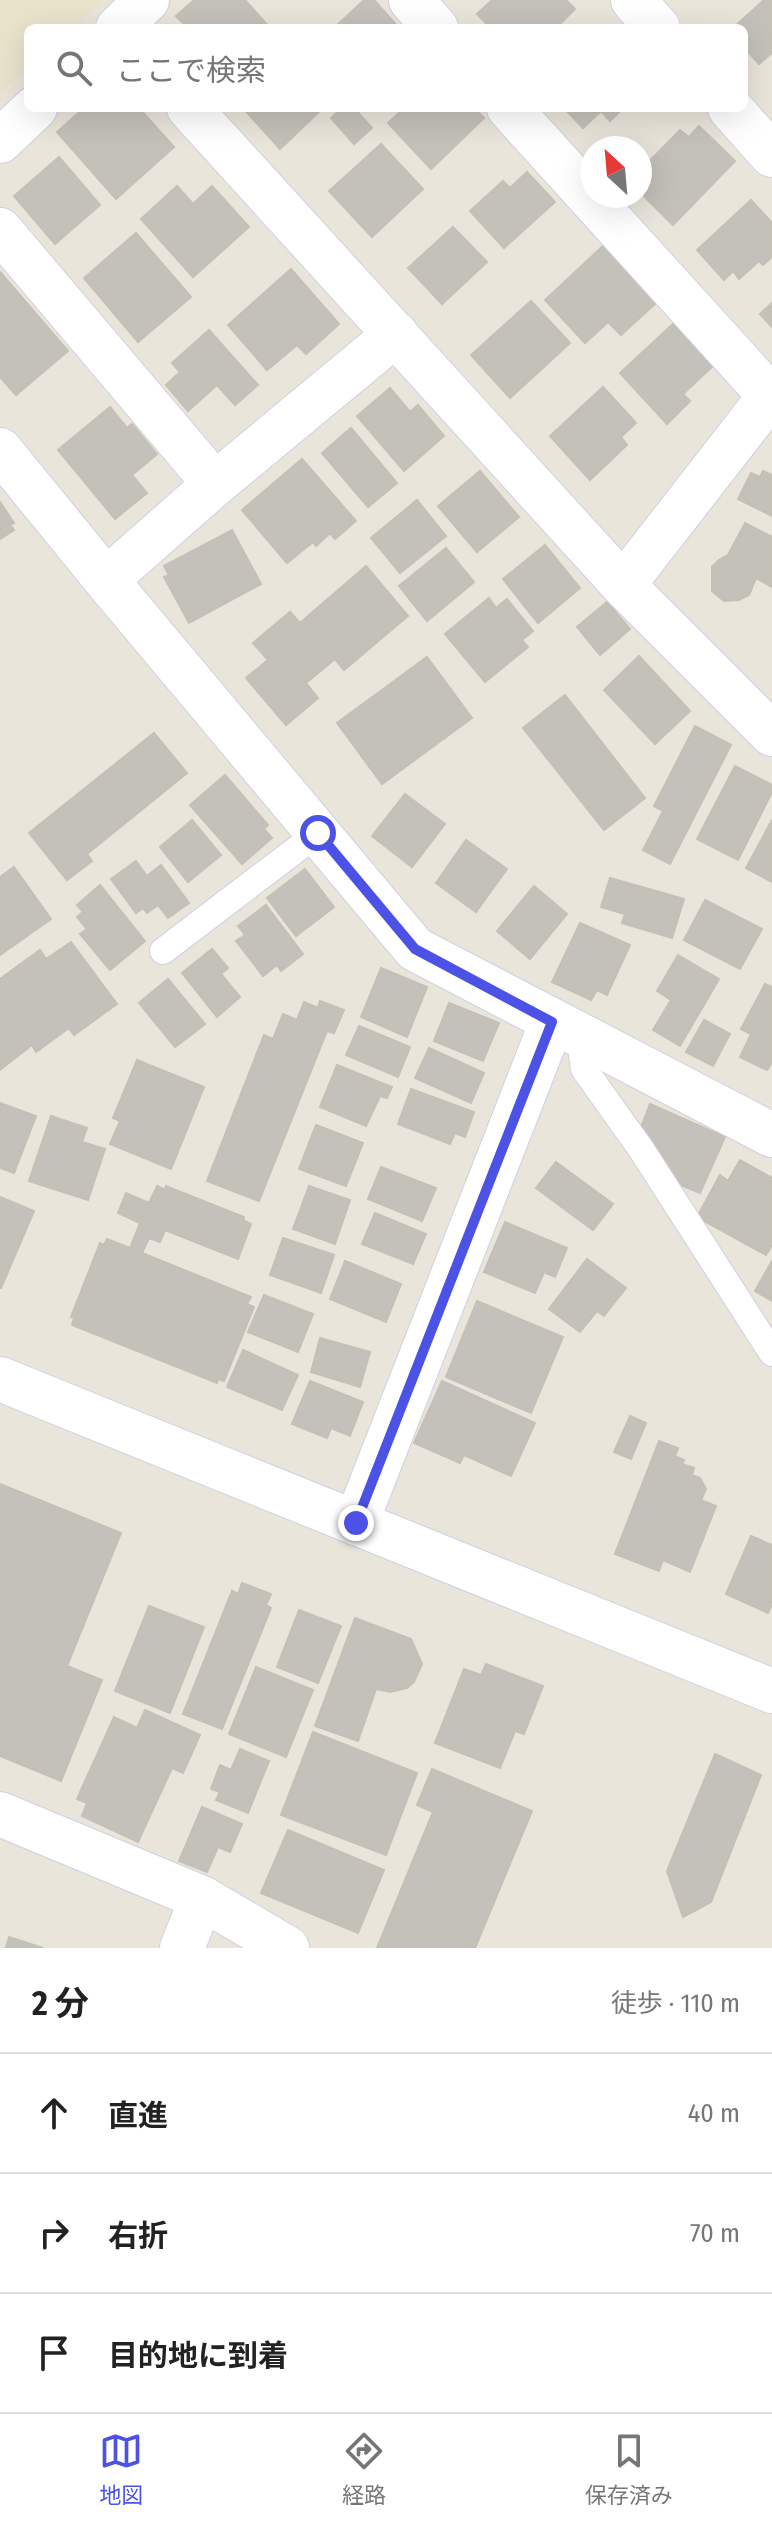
<!DOCTYPE html>
<html lang="ja">
<meta charset="utf-8">
<style>
:root{--surface:#fff;--page:#f2f2f2;--text:#222;--muted:#767676;--line:#e0e0e0;--accent:#4b52e5}
body{margin:0;font-family:"Fira Sans Condensed","Noto Sans JP",sans-serif;background:var(--page);color:var(--text)}
.compass{position:absolute;left:580px;top:136px;width:72px;height:72px;border-radius:50%;background:var(--surface);box-shadow:0 8px 32px #0002;rotate:334deg}
.stop{position:absolute;width:24px;height:24px;margin:-18px;border:6px solid #4b52e5;border-radius:50%;background:#fff}
.stop.end{background:#4b52e5;border-color:#fff;box-shadow:0 2px 8px #0008}
.list{margin:0;padding:0;list-style:none}
h2{display:flex;justify-content:space-between;align-items:center;height:104px;margin:0;padding:0 32px;font-size:34px}
h2 small{font-size:26px;font-weight:400;color:var(--muted)}
.list li{display:grid;grid-template-columns:52px 1fr auto;gap:24px;align-items:center;box-sizing:border-box;height:120px;padding:0 32px;border-top:2px solid var(--line)}
.list b{display:block;font-size:30px;white-space:nowrap}
.list em{font-size:26px;font-style:normal;color:var(--muted)}
.icon{flex:none;width:44px;height:44px;fill:none;stroke:currentColor;stroke-width:2;stroke-linecap:round;stroke-linejoin:round}
.map{position:relative;flex:none;width:772px;height:1948px;overflow:hidden}
.search{position:absolute;background:var(--surface);box-shadow:0 8px 32px #0002;left:24px;right:24px;top:24px;height:88px;display:flex;align-items:center;gap:20px;box-sizing:border-box;padding:0 28px;border-radius:12px;color:var(--muted);font-size:30px}
.sheet{height:464px;background:var(--surface)}
nav{display:flex;justify-content:space-around;align-items:center;box-sizing:border-box;height:112px;border-top:2px solid var(--line);background:var(--surface);font-size:22px;color:var(--muted)}
nav a{display:grid;justify-items:center;gap:4px}
nav .on{color:var(--accent)}
.map>svg:first-child{display:block}
.education{fill:#e9e3cc}
.building{fill:#c4c1ba;stroke:#c4c0b5;stroke-width:2}
.lines{fill:none;stroke-linecap:round;stroke-linejoin:round}
.service-casing{stroke:#d0d1df;stroke-width:28}
.minor-casing{stroke:#d0d1df;stroke-width:46}
.tertiary-casing{stroke:#d0d1df;stroke-width:46}
.service{stroke:#fff;stroke-width:26}
.minor{stroke:#fff;stroke-width:44}
.tertiary{stroke:#fff;stroke-width:44}
.route{stroke:#4b52e5;stroke-width:10}
</style>
<div class="map">
<svg width="772" height="1948" viewBox="0 0 772 1948">
<rect width="100%" height="100%" fill="#e9e5db"/>
<!-- education -->
<path class="education" d="M 0,0 L 103,0 L 72,28 L 28,28 L 28,67 L 0,93 Z"/>
<!-- building -->
<path class="building" d="M 194,0 L 245,0 L 270,28 L 188,28 L 176,16 Z
M 364,0 L 374,0 L 399,28 L 334,28 Z
M 492,0 L 566,0 L 575,9 L 556,28 L 491,28 L 477,14 Z
M 764,0 L 772,0 L 772,53 L 759,64 L 744,47 L 744,28 L 733,28 Z
M 84,108 L 139,108 L 174,147 L 116,199 L 57,132 Z
M 243,108 L 323,108 L 280,149 Z
M 342,108 L 354,108 L 372,128 L 354,144 L 331,118 Z
M 404,108 L 474,108 L 484,118 L 431,169 L 388,123 Z
M 564,108 L 623,108 L 610,121 L 601,111 L 583,128 Z
M 699,126 L 735,161 L 673,225 L 640,192 L 640,171 L 680,130 L 689,137 Z
M 381,144 L 423,189 L 372,237 L 329,191 Z
M 59,157 L 100,205 L 55,244 L 14,196 Z
M 527,172 L 555,202 L 504,248 L 470,211 L 503,181 L 510,188 Z
M 177,186 L 193,204 L 212,186 L 249,227 L 193,277 L 141,219 Z
M 751,200 L 772,223 L 772,257 L 763,265 L 759,261 L 739,279 L 733,271 L 724,280 L 697,250 Z
M 453,227 L 487,262 L 442,304 L 408,268 Z
M 136,233 L 191,297 L 138,342 L 84,278 Z
M 604,245 L 657,302 L 621,335 L 608,322 L 585,343 L 545,300 Z
M 291,269 L 339,324 L 306,354 L 297,345 L 267,370 L 228,325 Z
M 0,272 L 68,351 L 16,395 L 0,377 Z
M 531,301 L 570,343 L 510,398 L 471,355 Z
M 772,303 L 772,327 L 760,314 Z
M 674,323 L 714,365 L 683,394 L 690,401 L 667,424 L 620,373 Z
M 209,330 L 258,385 L 235,405 L 217,385 L 188,411 L 166,385 L 180,372 L 172,363 Z
M 603,387 L 636,423 L 621,437 L 627,445 L 590,480 L 550,436 Z
M 390,388 L 410,412 L 418,405 L 444,436 L 404,471 L 357,416 Z
M 110,407 L 127,428 L 132,424 L 157,454 L 132,475 L 147,493 L 115,519 L 58,450 Z
M 351,428 L 397,483 L 368,507 L 322,453 Z
M 302,459 L 356,521 L 335,539 L 330,533 L 316,546 L 313,542 L 287,563 L 242,510 Z
M 480,471 L 519,517 L 477,552 L 438,506 Z
M 763,471 L 772,475 L 772,516 L 738,499 L 751,473 L 760,477 Z
M 417,500 L 446,536 L 400,573 L 371,538 Z
M 0,502 L 14,523 L 10,525 L 14,530 L 0,539 Z
M 745,523 L 772,537 L 772,587 L 756,578 L 749,595 L 739,600 L 724,601 L 712,591 L 712,567 L 719,560 L 728,555 Z
M 232,530 L 261,584 L 189,623 L 164,577 L 169,575 L 164,566 Z
M 545,545 L 580,588 L 538,623 L 503,579 Z
M 446,548 L 474,582 L 427,621 L 399,586 Z
M 366,566 L 408,616 L 344,670 L 335,659 L 306,683 L 318,698 L 286,725 L 246,678 L 268,660 L 253,643 L 290,612 L 300,623 Z
M 489,598 L 496,608 L 507,599 L 533,631 L 522,640 L 528,647 L 485,682 L 445,634 Z
M 607,602 L 630,629 L 600,655 L 577,627 Z
M 639,656 L 690,711 L 655,744 L 604,690 Z
M 427,657 L 472,718 L 382,784 L 337,723 Z
M 565,695 L 645,798 L 604,830 L 523,728 Z
M 695,726 L 731,745 L 670,864 L 643,850 L 663,811 L 654,806 Z
M 154,733 L 187,773 L 87,854 L 92,861 L 67,880 L 29,833 Z
M 735,766 L 772,785 L 772,792 L 738,860 L 697,839 Z
M 225,775 L 268,825 L 264,829 L 272,838 L 242,864 L 190,805 Z
M 405,794 L 445,824 L 412,867 L 372,836 Z
M 192,820 L 221,855 L 188,882 L 160,847 Z
M 772,820 L 772,882 L 746,868 Z
M 466,840 L 507,869 L 476,912 L 436,883 Z
M 136,861 L 147,876 L 161,865 L 189,903 L 168,918 L 158,905 L 147,913 L 143,908 L 136,913 L 111,879 Z
M 14,867 L 51,919 L 0,955 L 0,877 Z
M 305,869 L 334,907 L 296,936 L 267,898 Z
M 610,878 L 684,899 L 672,938 L 622,923 L 625,914 L 601,907 Z
M 100,885 L 145,941 L 110,970 L 80,934 L 87,929 L 77,917 L 83,912 L 77,905 Z
M 534,886 L 567,914 L 530,959 L 497,931 Z
M 705,900 L 762,929 L 740,969 L 684,940 Z
M 266,905 L 303,954 L 281,971 L 277,965 L 263,976 L 236,941 L 245,935 L 238,926 Z
M 580,923 L 630,945 L 607,995 L 597,990 L 591,1000 L 552,982 Z
M 71,942 L 117,1004 L 74,1035 L 69,1028 L 36,1052 L 32,1045 L 1,1069 L 0,979 L 40,950 L 46,959 Z
M 212,949 L 228,968 L 221,974 L 240,997 L 217,1017 L 182,973 Z
M 678,955 L 719,979 L 680,1046 L 653,1030 L 671,1000 L 657,991 Z
M 381,968 L 427,987 L 407,1037 L 361,1017 Z
M 168,979 L 205,1024 L 175,1047 L 139,1003 Z
M 765,984 L 772,987 L 772,1062 L 767,1070 L 740,1057 L 751,1034 L 741,1029 Z
M 320,1001 L 344,1010 L 334,1033 L 327,1031 L 259,1201 L 207,1181 L 264,1035 L 273,1039 L 283,1014 L 297,1020 L 304,1002 L 318,1008 Z
M 449,1003 L 499,1023 L 483,1061 L 434,1041 Z
M 704,1020 L 730,1034 L 713,1066 L 686,1052 Z
M 359,1026 L 410,1047 L 398,1077 L 346,1055 Z
M 429,1048 L 484,1073 L 471,1103 L 415,1078 Z
M 137,1060 L 204,1087 L 171,1169 L 110,1144 L 120,1121 L 113,1118 Z
M 337,1065 L 392,1087 L 387,1098 L 380,1096 L 366,1126 L 320,1107 Z
M 411,1089 L 474,1112 L 465,1137 L 455,1133 L 450,1144 L 398,1124 Z
M 0,1103 L 36,1116 L 14,1173 L 0,1168 Z
M 650,1104 L 725,1137 L 700,1193 L 673,1182 L 640,1130 Z
M 51,1116 L 87,1128 L 82,1142 L 105,1149 L 88,1200 L 29,1181 Z
M 316,1125 L 363,1143 L 346,1186 L 299,1169 Z
M 740,1160 L 772,1178 L 772,1245 L 766,1255 L 697,1217 L 720,1175 L 728,1181 Z
M 556,1162 L 613,1204 L 593,1230 L 536,1188 Z
M 381,1167 L 436,1188 L 422,1221 L 368,1199 Z
M 157,1186 L 165,1190 L 166,1186 L 244,1217 L 243,1220 L 251,1224 L 238,1259 L 165,1230 L 160,1242 L 149,1238 L 142,1253 L 251,1297 L 247,1304 L 254,1307 L 224,1381 L 218,1379 L 217,1383 L 72,1325 L 74,1318 L 71,1317 L 100,1243 L 104,1245 L 107,1239 L 130,1248 L 140,1223 L 118,1213 L 126,1193 L 149,1203 Z
M 309,1186 L 350,1200 L 335,1244 L 293,1229 Z
M 0,1197 L 34,1211 L 1,1288 L 0,1288 Z
M 375,1213 L 426,1234 L 413,1264 L 362,1244 Z
M 505,1222 L 567,1248 L 555,1277 L 544,1272 L 535,1293 L 484,1272 Z
M 283,1238 L 334,1255 L 321,1293 L 270,1275 Z
M 587,1259 L 626,1288 L 604,1316 L 597,1311 L 580,1332 L 549,1309 Z
M 345,1261 L 401,1284 L 386,1322 L 330,1299 Z
M 772,1261 L 772,1301 L 755,1291 Z
M 264,1295 L 313,1314 L 298,1352 L 248,1332 Z
M 477,1301 L 563,1337 L 531,1413 L 446,1377 Z
M 320,1338 L 370,1352 L 360,1387 L 311,1372 Z
M 243,1350 L 298,1375 L 282,1410 L 227,1387 Z
M 310,1381 L 363,1402 L 350,1436 L 331,1428 L 327,1438 L 292,1424 Z
M 442,1381 L 535,1423 L 511,1476 L 464,1455 L 460,1463 L 414,1443 Z
M 630,1416 L 646,1423 L 631,1459 L 614,1452 Z
M 659,1441 L 678,1448 L 675,1456 L 684,1460 L 682,1464 L 694,1468 L 692,1475 L 700,1478 L 706,1489 L 701,1500 L 716,1506 L 690,1572 L 663,1560 L 659,1571 L 615,1554 Z
M 0,1484 L 121,1533 L 67,1666 L 102,1680 L 61,1781 L 0,1756 Z
M 751,1536 L 772,1545 L 772,1604 L 768,1613 L 726,1594 Z
M 242,1583 L 271,1594 L 266,1605 L 271,1608 L 222,1729 L 183,1714 L 232,1591 L 238,1594 Z
M 149,1606 L 204,1627 L 170,1713 L 115,1691 Z
M 299,1610 L 341,1626 L 318,1683 L 277,1667 Z
M 355,1618 L 411,1639 L 422,1664 L 414,1682 L 407,1688 L 390,1692 L 376,1689 L 358,1741 L 315,1726 Z
M 486,1664 L 543,1686 L 524,1734 L 515,1731 L 500,1768 L 435,1743 L 464,1669 L 481,1675 Z
M 256,1667 L 313,1690 L 286,1757 L 229,1734 Z
M 145,1710 L 200,1735 L 183,1773 L 172,1768 L 138,1842 L 82,1816 L 87,1803 L 77,1799 L 114,1717 L 137,1728 Z
M 313,1732 L 417,1773 L 386,1855 L 281,1815 Z
M 240,1749 L 269,1761 L 248,1813 L 216,1800 L 220,1792 L 211,1789 L 220,1765 L 231,1770 Z
M 715,1754 L 761,1775 L 711,1902 L 683,1917 L 667,1871 Z
M 432,1769 L 532,1811 L 475,1948 L 377,1948 L 433,1812 L 417,1805 Z
M 202,1807 L 242,1824 L 230,1852 L 218,1847 L 207,1872 L 179,1861 Z
M 288,1830 L 384,1870 L 358,1933 L 261,1893 Z
M 9,1937 L 43,1948 L 6,1948 Z"/>
<g class="lines">
<!-- service casing -->
<g class="service-casing">
<path id="service" d="M 163,951 L 318,833
M 579,1034 L 584,1069 L 641,1149 L 772,1353"/>
</g>
<!-- minor casing -->
<g class="minor-casing">
<path id="minor" d="M 411,0 L 436,28
M 633,0 L 658,28
M 118,28 L 147,0
M 189,108 L 623,585 L 772,734
M 509,108 L 770,396 L 623,585
M 730,108 L 772,155
M 0,141 L 35,108
M 0,230 L 215,484
M 0,450 L 106,580 L 415,949 L 772,1135
M 106,580 L 215,484 L 396,334
M 356,1523 L 552,1022
M 0,1814 L 202,1898 L 287,1948
M 182,1948 L 202,1898"/>
</g>
<!-- tertiary casing -->
<g class="tertiary-casing">
<path id="tertiary" d="M 0,1379 L 772,1691"/>
</g>
<!-- service -->
<use href="#service" class="service"/>
<!-- minor -->
<use href="#minor" class="minor"/>
<!-- tertiary -->
<use href="#tertiary" class="tertiary"/>
</g>
<g class="lines">
<!-- route -->
<path class="route" d="M 318,833 L 415,949 L 552,1022 L 356,1523"/>
</g>
</svg>
<svg class="compass" viewBox="-18 -18 36 36"><path d="M0-13l5 13h-10z" fill="#e53935"/><path d="M0 13l5-13h-10z" fill="#767676"/></svg>
<div class="stop" style="left:318px;top:833px"></div>
<div class="stop end" style="left:356px;top:1523px"></div>
<div class="search"><svg class="icon" aria-label="search" viewBox="0 0 24 24"><circle cx="10" cy="10" r="6"/><path d="M15 15l6 6"/></svg>ここで検索</div>
</div>
<section class="sheet">
<h2>2 分<small>徒歩 · 110 m</small></h2>
<ul class="list">
<li><svg class="icon" aria-label="ahead" viewBox="0 0 24 24"><path d="M12 20V5M6 11l6-6 6 6"/></svg><div><b>直進</b></div><em>40 m</em></li>
<li><svg class="icon" aria-label="right" viewBox="0 0 24 24"><path d="M7 20v-9h11M14 6l5 5-5 5"/></svg><div><b>右折</b></div><em>70 m</em></li>
<li><svg class="icon" aria-label="arrive" viewBox="0 0 24 24"><path d="M6 21V4h12l-3 4 3 4H6"/></svg><div><b>目的地に到着</b></div></li>
</ul>
</section>
<nav>
<a class="on"><svg class="icon" aria-label="map" viewBox="0 0 24 24"><path d="M3 6l6-2 6 2 6-2v14l-6 2-6-2-6 2zM9 4v14M15 6v14"/></svg>地図</a>
<a><svg class="icon" aria-label="directions" viewBox="0 0 24 24"><path d="M12 3l9 9-9 9-9-9zM9 14v-3h6M13 9l2 2-2 2"/></svg>経路</a>
<a><svg class="icon" aria-label="saved" viewBox="0 0 24 24"><path d="M7 4h10v16l-5-4-5 4z"/></svg>保存済み</a>
</nav>
